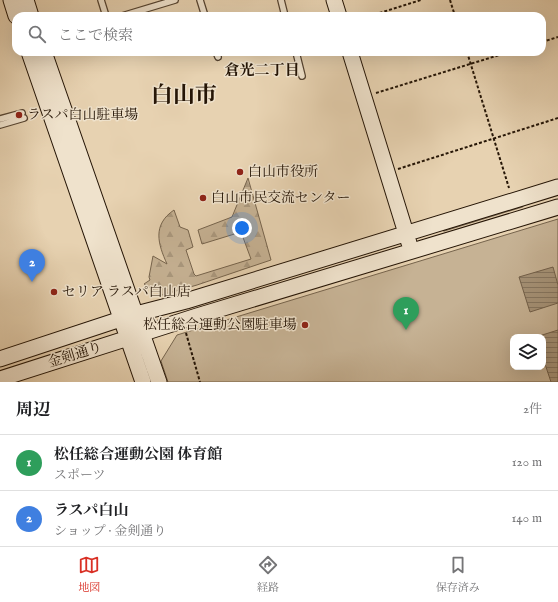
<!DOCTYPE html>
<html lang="ja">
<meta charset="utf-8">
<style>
:root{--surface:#fff;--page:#f6f6f6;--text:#202124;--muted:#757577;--line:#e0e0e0;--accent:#d93025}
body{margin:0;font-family:"IM FELL English","Noto Serif JP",serif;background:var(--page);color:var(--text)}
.controls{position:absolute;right:12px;bottom:12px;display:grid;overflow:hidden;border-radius:8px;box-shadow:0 4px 16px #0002}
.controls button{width:36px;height:36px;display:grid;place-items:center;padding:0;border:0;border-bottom:1px solid var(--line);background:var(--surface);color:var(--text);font:20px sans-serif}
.you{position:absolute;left:242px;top:228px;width:14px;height:14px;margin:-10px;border:3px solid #fff;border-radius:50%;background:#1a73e8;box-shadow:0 0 0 6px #1a73e833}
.badge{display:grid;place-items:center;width:26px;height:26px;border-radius:50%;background:var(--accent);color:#fff;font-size:13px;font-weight:700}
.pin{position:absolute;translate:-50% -33px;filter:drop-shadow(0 1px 2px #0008)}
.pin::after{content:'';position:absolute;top:21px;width:14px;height:12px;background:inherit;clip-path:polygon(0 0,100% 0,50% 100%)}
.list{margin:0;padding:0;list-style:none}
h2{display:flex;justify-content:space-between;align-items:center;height:52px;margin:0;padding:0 16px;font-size:17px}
h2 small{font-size:13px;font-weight:400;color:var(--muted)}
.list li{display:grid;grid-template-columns:26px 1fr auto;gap:12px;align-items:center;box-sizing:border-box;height:56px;padding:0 16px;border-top:1px solid var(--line)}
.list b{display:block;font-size:15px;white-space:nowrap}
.list p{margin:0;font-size:13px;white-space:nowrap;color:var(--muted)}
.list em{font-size:13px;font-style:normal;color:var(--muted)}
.icon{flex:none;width:22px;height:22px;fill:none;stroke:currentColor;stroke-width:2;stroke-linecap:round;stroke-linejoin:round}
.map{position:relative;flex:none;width:558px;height:382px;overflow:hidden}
.search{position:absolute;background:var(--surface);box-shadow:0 4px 16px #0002;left:12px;right:12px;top:12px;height:44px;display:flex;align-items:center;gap:10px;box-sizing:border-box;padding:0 14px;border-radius:12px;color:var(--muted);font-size:15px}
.sheet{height:164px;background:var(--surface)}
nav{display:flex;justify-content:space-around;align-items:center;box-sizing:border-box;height:56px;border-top:1px solid var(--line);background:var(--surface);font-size:11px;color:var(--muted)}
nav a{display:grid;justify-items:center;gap:2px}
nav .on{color:var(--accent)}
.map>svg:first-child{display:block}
.forest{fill:url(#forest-firs);stroke:#76644d}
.park{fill:#c6b294;stroke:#76644d;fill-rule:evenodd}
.water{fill:url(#water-rules);stroke:#72604a}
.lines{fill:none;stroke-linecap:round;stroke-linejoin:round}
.stream{stroke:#72604a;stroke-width:3}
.lane-casing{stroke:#564431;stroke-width:8}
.secondary-casing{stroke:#251506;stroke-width:17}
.path{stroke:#251506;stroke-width:2;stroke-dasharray:3 2;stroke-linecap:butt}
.lane{stroke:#efe2cc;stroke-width:5.5}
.secondary{stroke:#efe2cc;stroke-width:15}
.poi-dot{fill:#8f2418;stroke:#efe2cc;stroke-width:1.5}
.labels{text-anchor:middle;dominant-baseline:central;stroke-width:3;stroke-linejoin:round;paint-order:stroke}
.poi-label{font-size:14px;fill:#251506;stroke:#efe2cc;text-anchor:start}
.street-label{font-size:14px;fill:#251506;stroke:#efe2cc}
.neighbourhood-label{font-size:15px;font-weight:bold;fill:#251506;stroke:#efe2cc}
.town-label{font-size:22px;font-weight:bold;fill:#251506;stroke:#efe2cc}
</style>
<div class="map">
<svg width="558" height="382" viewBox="0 0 558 382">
<defs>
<pattern id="forest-firs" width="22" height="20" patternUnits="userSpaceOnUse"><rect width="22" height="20" fill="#c6b294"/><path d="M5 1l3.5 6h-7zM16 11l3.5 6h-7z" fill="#aa987e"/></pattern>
<pattern id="water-rules" width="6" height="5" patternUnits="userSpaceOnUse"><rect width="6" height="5" fill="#a59277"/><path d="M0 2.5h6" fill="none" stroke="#867660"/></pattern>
</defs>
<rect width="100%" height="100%" fill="#e7d2b1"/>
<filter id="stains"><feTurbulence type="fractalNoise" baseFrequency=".005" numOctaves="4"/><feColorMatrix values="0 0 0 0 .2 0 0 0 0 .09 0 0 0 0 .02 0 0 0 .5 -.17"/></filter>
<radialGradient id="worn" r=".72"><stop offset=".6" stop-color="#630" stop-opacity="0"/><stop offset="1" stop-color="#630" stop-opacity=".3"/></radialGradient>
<!-- forest -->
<path class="forest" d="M 248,178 L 271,260 L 197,285 L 162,295 L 144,284 L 150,280 L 149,277 L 153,256 L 167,264 C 158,244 152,225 174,210 L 180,227 L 188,230 L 193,247 L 186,250 L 194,274 L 196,276 L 251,259 L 241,232 L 202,244 L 198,230 L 232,217 Z"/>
<!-- park -->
<path class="park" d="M 558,219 L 558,382 L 168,382 L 161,361 L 177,335 ZM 513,337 L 543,337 L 543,367 L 513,367 Z"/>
<!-- water -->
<path class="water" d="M 553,267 L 558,285 L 558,303 L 530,312 L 519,277 Z
M 558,330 L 558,382 L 551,382 L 543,358 L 543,337 L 536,337 Z"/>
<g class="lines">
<!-- stream -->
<path class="stream" d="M 444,230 L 522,206"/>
<!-- lane casing -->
<g class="lane-casing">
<path id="lane" d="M 101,0 L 106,16
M 200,0 L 205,16
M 281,0 L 285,16
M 122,16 L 175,0
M 216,52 L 218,57
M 296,52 L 302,76
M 0,119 L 22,113
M 0,125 L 24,118"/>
</g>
<!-- secondary casing -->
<g class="secondary-casing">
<path id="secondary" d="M 11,0 L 16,16
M 26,0 L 31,16
M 334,0 L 339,16
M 29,52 L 143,382
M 44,52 L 159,382
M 350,52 L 409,243
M 0,359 L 136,314 L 186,301 L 558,187
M 0,379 L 197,316 L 558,207"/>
</g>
<!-- path -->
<path class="path" d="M 450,0 L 455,16
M 370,16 L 421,0
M 542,42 L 558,37
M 467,52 L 509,188
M 376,93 L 509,52
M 398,169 L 558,118
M 186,333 L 200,382"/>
<!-- lane -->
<use href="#lane" class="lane"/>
<!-- secondary -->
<use href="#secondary" class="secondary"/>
</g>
<!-- markers -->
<g class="poi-dot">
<circle cx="19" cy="115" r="4"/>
<circle cx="240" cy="172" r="4"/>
<circle cx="203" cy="198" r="4"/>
<circle cx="54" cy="292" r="4"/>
<circle cx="305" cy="325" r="4"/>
</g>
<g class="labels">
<!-- poi labels -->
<g class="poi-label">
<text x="27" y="115">ラスパ白山駐車場</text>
<text x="248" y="172">白山市役所</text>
<text x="211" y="198">白山市民交流センター</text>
<text x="62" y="292">セリア ラスパ白山店</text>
<text x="297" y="325" text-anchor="end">松任総合運動公園駐車場</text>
</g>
<!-- street labels -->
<g class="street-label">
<text transform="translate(75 355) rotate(-17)">金剣通り</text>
</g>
<!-- neighbourhood labels -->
<g class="neighbourhood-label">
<text x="262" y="70">倉光二丁目</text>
</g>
<!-- town labels -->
<g class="town-label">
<text x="184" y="96">白山市</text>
</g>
</g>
<rect width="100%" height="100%" filter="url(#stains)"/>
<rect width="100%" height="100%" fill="url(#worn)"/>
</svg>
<div class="controls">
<button><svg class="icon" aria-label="layers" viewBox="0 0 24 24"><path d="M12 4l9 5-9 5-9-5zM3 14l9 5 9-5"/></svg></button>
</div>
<div class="you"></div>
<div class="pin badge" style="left:406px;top:330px;background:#2e9e5b">1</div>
<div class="pin badge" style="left:32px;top:282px;background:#3f7fe0">2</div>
<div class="search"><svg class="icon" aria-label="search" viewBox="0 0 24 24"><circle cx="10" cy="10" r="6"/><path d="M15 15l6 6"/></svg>ここで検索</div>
</div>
<section class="sheet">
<h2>周辺<small>2件</small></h2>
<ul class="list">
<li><span class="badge" style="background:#2e9e5b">1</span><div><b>松任総合運動公園 体育館</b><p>スポーツ</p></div><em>120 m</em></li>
<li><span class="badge" style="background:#3f7fe0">2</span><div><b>ラスパ白山</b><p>ショップ · 金剣通り</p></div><em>140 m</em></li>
</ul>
</section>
<nav>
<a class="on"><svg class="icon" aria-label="map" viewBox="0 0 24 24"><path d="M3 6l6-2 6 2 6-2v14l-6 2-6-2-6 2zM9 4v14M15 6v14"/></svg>地図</a>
<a><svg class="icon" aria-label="directions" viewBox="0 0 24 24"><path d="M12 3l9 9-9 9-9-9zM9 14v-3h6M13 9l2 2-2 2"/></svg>経路</a>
<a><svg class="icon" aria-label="saved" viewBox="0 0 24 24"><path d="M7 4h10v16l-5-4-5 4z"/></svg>保存済み</a>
</nav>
